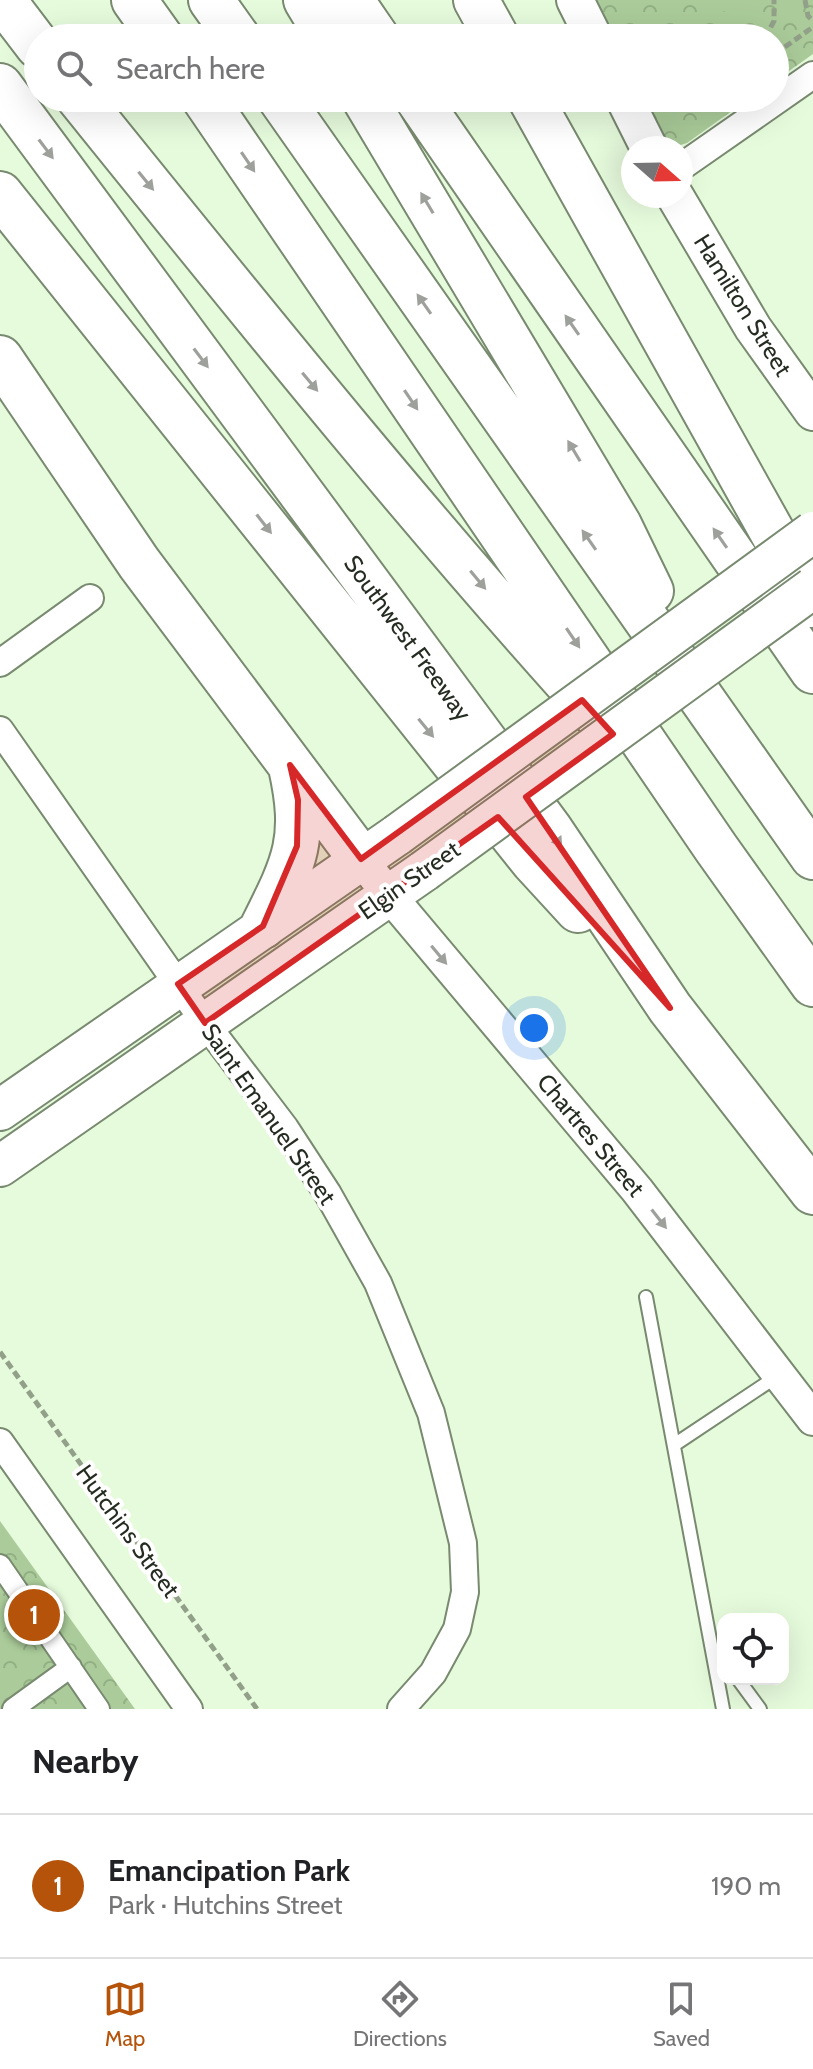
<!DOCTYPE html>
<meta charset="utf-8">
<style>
:root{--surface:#fff;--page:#f6f6f6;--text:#202124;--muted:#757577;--line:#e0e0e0;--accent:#b45309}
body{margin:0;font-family:Cabin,sans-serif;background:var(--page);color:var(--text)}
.controls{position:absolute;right:24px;bottom:24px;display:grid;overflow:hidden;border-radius:16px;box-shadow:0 8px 32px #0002}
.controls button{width:72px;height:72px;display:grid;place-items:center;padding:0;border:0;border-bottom:2px solid var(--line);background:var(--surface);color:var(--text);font:40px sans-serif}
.compass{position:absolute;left:621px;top:136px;width:72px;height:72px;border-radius:50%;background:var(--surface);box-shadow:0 8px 32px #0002;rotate:110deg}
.you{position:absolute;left:534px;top:1028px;width:28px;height:28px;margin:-20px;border:6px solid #fff;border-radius:50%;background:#1a73e8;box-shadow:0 0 0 12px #1a73e833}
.badge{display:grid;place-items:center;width:52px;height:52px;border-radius:50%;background:var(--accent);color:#fff;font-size:26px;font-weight:700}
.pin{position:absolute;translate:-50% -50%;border:4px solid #fff;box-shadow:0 2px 8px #0006}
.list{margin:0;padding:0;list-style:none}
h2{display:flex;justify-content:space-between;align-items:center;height:104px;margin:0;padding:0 32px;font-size:34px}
h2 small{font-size:26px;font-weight:400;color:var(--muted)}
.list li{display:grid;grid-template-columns:52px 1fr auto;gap:24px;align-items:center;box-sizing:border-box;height:144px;padding:0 32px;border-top:2px solid var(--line)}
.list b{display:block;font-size:30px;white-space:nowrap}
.list p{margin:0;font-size:26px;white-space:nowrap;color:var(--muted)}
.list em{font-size:26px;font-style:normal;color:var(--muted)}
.icon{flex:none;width:44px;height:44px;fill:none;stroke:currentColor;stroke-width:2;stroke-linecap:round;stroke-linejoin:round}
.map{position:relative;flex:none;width:813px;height:1709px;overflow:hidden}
.search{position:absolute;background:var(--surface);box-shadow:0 8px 32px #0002;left:24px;right:24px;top:24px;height:88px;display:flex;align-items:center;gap:20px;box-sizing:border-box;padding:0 28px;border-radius:44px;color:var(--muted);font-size:30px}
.sheet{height:248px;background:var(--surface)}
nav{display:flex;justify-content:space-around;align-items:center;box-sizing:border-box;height:112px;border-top:2px solid var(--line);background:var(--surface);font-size:22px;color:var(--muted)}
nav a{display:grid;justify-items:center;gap:4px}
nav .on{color:var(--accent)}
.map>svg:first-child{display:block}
.park{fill:url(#park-crowns)}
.pitch{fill:#abcc9a}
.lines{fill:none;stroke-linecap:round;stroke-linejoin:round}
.service-casing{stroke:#788a6f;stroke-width:16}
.pedestrian-casing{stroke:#788a6f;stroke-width:24}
.minor-casing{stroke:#788a6f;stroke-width:30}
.tertiary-casing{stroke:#788a6f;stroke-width:36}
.secondary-casing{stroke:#788a6f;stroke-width:40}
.primary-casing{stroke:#788a6f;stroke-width:44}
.motorway-casing{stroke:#788a6f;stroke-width:48}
.path{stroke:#92a08a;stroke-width:5;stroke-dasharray:8 4;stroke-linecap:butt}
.service{stroke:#fff;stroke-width:12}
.pedestrian{stroke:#fff;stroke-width:20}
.minor{stroke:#fff;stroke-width:26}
.tertiary{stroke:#fff;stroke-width:32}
.secondary{stroke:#fff;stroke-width:36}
.primary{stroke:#fff;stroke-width:40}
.motorway{stroke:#fff;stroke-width:44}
.primary-bridge-casing{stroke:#788a6f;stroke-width:44;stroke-linecap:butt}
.primary-bridge{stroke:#fff;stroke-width:40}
.oneway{fill:#9da09b}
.marked{fill:#d62828;fill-opacity:0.2;stroke:#d62828;stroke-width:6;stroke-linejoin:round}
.labels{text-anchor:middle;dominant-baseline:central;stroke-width:8;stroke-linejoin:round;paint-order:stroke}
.street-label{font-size:24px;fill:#252c21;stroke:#fff}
</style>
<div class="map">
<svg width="813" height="1709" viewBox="0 0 813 1709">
<defs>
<pattern id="park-crowns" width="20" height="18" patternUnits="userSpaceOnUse" patternTransform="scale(2)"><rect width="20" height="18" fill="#abcc9a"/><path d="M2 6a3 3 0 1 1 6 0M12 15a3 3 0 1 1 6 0" fill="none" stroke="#93af84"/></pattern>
</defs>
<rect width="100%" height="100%" fill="#e6fadc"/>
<!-- park -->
<path class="park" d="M 589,0 L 813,0 L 813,54 L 775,81 L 775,38 L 609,38 Z
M 640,98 L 750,98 L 687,143 L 674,147 L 662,140 Z
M 0,1521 L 135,1709 L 0,1709 Z"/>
<!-- pitch -->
<path class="pitch" d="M 696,0 L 761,0 L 752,23 Z"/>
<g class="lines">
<!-- service casing -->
<g class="service-casing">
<path id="service" d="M 646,1297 L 723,1709
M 674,1445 L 776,1377
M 738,1679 L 760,1709"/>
</g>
<!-- pedestrian casing -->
<g class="pedestrian-casing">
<path id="pedestrian" d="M 0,1565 L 99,1709
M 13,1709 L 71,1667"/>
</g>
<!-- minor casing -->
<g class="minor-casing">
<path id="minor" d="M 681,167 L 813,75
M 0,663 L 90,598
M 0,730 L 205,1023 L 285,1128 L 328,1194 L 378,1283 L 431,1413 L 463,1543 L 465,1592 L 457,1629 L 433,1673 L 401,1709
M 0,1442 L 189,1709"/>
</g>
<!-- tertiary casing -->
<g class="tertiary-casing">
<path id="tertiary" d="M 361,859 L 389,895 L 637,1190 L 813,1419"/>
</g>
<!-- secondary casing -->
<g class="secondary-casing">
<path id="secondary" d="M 575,0 L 594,38
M 624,98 L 649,148
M 675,196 L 753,328 L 813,412"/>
</g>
<!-- primary casing -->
<g class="primary-casing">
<path id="primary" d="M 0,1110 L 397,835
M 0,1166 L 424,871"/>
</g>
<!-- motorway casing -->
<g class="motorway-casing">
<path id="motorway" d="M 3,0 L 38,46
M 134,0 L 161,38
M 211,0 L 238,38
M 306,0 L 329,38
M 351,0 L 377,38
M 476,0 L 497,38
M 0,86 L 549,828 L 670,1008 L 813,1192
M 79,98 C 251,311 423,525 607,727
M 204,98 L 716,848 L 813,984
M 280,98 L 813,857
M 364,98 L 619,525 L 651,591
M 417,98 L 813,671
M 530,98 L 813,605
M 0,194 L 533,861 L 578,910
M 0,358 L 139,563 L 361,859
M 263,926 C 295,862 307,839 291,767"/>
</g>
<!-- path -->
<path class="path" d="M 805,0 L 808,16 L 813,21
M 765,38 L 774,21 L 774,0
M 775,54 L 813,27
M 0,1352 L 257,1709"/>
<!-- service -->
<use href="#service" class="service"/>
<!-- pedestrian -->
<use href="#pedestrian" class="pedestrian"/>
<!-- minor -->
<use href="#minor" class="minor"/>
<!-- tertiary -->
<use href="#tertiary" class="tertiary"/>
<!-- secondary -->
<use href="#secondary" class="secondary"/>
<!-- primary -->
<use href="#primary" class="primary"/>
<!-- motorway -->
<use href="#motorway" class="motorway"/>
<!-- primary-bridge casing -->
<g class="primary-bridge-casing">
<path id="primary-bridge" d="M 397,835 L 813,532
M 424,871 L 813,588"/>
</g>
<!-- primary-bridge -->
<use href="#primary-bridge" class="primary-bridge"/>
</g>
<!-- one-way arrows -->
<defs><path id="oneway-solid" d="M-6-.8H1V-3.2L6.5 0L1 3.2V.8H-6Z" transform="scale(2)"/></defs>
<g class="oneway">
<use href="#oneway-solid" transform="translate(46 149) rotate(53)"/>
<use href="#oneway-solid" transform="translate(248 162) rotate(56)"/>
<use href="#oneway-solid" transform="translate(146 181) rotate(51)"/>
<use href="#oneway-solid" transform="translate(427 203) rotate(-121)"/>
<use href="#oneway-solid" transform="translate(424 304) rotate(-125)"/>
<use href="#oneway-solid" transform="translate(572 325) rotate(-125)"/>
<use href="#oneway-solid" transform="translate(201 358) rotate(53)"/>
<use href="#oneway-solid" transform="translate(310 382) rotate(50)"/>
<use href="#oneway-solid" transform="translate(411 400) rotate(56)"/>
<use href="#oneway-solid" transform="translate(574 451) rotate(-121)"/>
<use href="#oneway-solid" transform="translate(264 524) rotate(52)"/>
<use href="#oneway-solid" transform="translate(720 538) rotate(-125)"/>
<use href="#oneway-solid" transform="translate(589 540) rotate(-125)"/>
<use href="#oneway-solid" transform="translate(478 580) rotate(50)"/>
<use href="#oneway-solid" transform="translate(573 638) rotate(56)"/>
<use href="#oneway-solid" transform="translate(426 728) rotate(51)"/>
<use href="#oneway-solid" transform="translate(555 837) rotate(56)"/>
<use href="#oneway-solid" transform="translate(439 955) rotate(50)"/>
<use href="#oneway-solid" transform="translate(659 1219) rotate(52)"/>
</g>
<!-- marked area -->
<path class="marked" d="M 582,700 L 613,734 L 526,797 L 670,1008 L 498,817 L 205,1023 L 178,984 L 263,926 L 297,846 L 298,800 L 290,765 L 361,859 Z"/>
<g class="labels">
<!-- street labels -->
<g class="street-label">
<text transform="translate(743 305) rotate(58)">Hamilton Street</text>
<text transform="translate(408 638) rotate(54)">Southwest Freeway</text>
<text transform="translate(409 880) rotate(-35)">Elgin Street</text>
<text transform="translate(269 1114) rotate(55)">Saint Emanuel Street</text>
<text transform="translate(591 1135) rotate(50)">Chartres Street</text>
<text transform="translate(128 1531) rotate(54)">Hutchins Street</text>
</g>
</g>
</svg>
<div class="controls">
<button><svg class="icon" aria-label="locate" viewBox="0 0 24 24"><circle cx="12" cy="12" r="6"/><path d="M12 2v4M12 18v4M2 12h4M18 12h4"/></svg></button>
</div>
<svg class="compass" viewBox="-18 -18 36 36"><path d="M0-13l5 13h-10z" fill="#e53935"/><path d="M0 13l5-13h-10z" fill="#757577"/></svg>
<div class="you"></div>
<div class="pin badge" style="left:34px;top:1615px">1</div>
<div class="search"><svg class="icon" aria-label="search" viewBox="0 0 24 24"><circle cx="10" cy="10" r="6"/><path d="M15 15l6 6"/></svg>Search here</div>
</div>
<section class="sheet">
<h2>Nearby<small></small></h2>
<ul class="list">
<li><span class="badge">1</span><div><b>Emancipation Park</b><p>Park · Hutchins Street</p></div><em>190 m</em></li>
</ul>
</section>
<nav>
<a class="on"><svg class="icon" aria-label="map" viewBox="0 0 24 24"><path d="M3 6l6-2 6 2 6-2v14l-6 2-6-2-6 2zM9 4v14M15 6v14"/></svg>Map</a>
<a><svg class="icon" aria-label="directions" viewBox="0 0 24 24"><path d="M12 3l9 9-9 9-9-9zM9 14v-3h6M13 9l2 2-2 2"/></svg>Directions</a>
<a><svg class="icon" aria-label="saved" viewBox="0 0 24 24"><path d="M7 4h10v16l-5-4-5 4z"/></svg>Saved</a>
</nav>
